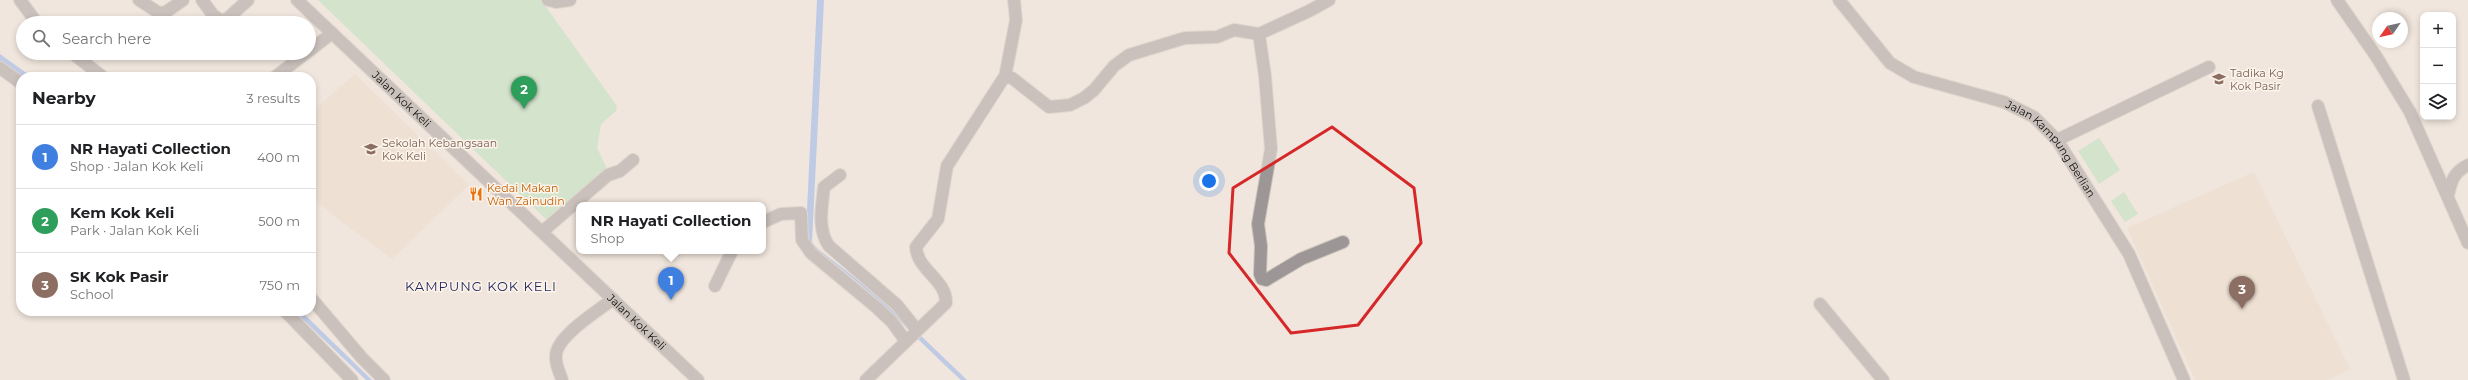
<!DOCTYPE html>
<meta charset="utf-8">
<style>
:root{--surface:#fff;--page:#f2f2f2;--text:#202124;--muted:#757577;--line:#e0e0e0;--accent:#5462d8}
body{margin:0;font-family:Montserrat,sans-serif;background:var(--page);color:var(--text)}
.controls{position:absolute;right:12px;top:12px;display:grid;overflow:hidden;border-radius:8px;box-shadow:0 2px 6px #0003}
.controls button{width:36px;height:36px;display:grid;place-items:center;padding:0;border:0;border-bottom:1px solid var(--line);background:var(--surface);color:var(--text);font:20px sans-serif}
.compass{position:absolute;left:2372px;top:12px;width:36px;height:36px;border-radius:50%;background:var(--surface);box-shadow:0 2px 6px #0003;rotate:236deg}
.you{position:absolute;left:1209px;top:181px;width:14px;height:14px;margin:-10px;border:3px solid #fff;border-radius:50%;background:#1a73e8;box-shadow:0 0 0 6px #1a73e833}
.badge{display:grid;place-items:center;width:26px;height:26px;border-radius:50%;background:var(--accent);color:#fff;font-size:13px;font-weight:700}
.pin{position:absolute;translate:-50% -33px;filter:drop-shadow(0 1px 2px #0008)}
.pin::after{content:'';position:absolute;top:21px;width:14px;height:12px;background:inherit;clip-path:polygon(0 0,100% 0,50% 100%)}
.popup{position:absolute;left:576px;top:202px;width:190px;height:52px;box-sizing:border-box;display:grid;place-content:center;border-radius:8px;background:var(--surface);filter:drop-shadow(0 1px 3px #0005);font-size:13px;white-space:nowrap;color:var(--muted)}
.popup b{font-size:15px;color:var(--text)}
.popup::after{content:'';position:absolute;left:50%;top:100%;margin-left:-8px;border:8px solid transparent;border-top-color:var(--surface)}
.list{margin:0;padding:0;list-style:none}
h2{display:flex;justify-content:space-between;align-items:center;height:52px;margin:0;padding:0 16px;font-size:17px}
h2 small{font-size:13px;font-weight:400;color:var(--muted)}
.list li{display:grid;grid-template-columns:26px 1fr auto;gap:12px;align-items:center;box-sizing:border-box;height:64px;padding:0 16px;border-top:1px solid var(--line)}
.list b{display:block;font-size:15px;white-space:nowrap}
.list p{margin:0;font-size:13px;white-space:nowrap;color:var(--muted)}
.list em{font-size:13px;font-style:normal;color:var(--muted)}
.icon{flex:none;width:22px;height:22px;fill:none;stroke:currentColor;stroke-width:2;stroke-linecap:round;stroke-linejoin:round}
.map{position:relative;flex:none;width:2468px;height:380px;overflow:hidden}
.search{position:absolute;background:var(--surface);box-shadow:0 2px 6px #0003;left:16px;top:16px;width:300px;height:44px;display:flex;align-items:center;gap:10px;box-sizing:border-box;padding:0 14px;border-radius:22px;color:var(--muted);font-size:15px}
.panel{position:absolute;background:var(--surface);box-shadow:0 2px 6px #0003;left:16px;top:72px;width:300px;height:244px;border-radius:16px}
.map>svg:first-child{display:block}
.built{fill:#eadbcb}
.green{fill:#afdfb9}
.water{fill:#84a9f0}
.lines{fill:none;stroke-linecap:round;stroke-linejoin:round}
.minor-casing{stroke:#ccc3bb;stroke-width:14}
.minor{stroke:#9c9696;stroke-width:12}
.marked{fill:none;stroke:#d62828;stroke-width:3;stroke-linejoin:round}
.labels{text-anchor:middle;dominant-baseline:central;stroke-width:3;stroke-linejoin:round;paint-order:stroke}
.education-label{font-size:11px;fill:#785e54;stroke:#fdf4ea;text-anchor:start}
.street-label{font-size:11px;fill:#100d0a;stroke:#fdf4ea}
.food-label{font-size:11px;fill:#c56008;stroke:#fdf4ea;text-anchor:start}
.quarter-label{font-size:13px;letter-spacing:1px;fill:#242b64;stroke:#fdf4ea}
</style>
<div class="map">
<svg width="2468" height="380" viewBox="0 0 2468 380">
<rect width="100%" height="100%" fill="#f0e6dd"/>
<!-- built -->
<path class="built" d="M 355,74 L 469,185 L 392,259 L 335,217 L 311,196 L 311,112 Z
M 2254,172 L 2350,369 L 2328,380 L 2195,380 L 2127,228 Z"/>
<!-- green -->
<path class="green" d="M 318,0 L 541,0 L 617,106 L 616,111 L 601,124 L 597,148 L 608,171 L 548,221 Z
M 2099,138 L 2120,170 L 2099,184 L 2078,151 Z
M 2124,192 L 2138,214 L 2125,222 L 2111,201 Z"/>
<!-- water -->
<path class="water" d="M 817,0 L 824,0 L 812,242 L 817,248 L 887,303 L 967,380 L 961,380 C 913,336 869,286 814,250 L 808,241 L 806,231 Z
M 0,54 L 32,77 L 22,77 L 0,61 Z
M 294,311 L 301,311 L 372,380 L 366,380 Z"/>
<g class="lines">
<!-- minor casing -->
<g class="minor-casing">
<g id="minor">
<path d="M 20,0 L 37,23"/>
<path d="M 139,0 L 159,13 L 166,12 L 183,0"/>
<path d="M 202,0 L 213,15 L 222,21 L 228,18 L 248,0"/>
<path id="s1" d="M 297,0 L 698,380"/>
<path d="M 548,0 L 556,2 L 570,0"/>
<path id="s2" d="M 1839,0 L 1890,63 L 1914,77 L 2004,102 L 2034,117 L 2057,140 L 2129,254 L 2184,380"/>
<path d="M 2337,0 L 2376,56 L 2410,112 L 2468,243"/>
<path d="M 1259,34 L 1265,76 L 1271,149 L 1258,224 L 1261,246 L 1260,274 L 1262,279 L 1266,280 L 1301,259 L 1343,242"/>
<path d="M 309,51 L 332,33"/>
<path d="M 72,53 L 103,77"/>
<path d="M 0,68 L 21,83"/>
<path d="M 275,77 L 306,53"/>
<path d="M 1005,77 L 1016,20 L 1014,0"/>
<path d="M 2318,106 L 2404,380"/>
<path d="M 2057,140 L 2209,67"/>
<path d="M 840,175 L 824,187 C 822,207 817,229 829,246 L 897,305 L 917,330"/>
<path d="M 2448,196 C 2451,181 2454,172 2468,165"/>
<path d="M 763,222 L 781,214 L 801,213 L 802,240 L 811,253 L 876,307 L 892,322 L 905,340"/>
<path d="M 543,231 L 608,175 L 620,171 L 633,160"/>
<path d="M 715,286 L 732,251"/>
<path d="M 311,298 L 362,358 L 384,380"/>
<path d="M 1820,304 L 1883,380"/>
<path d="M 285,311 L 352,380"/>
<path d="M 562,380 C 560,372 555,365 556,356 C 556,336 598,311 613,299"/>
<path d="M 866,380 L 946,303 C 947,280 917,270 916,247 L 938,219 L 947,166 L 1003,79 L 1007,77 L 1012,78 L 1049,107 L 1070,105 L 1084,98 L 1094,90 L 1114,66 L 1129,55 L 1185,38 L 1217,37 L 1234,30 L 1259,34 L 1309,11 L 1329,0"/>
</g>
</g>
<!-- minor -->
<use href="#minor" class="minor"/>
</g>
<!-- marked area -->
<path d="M0 0H2468V380H0ZM 1332,127 L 1414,188 L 1421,243 L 1358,325 L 1291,333 L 1229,253 L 1233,188 Z" fill="#f0e6dd" fill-opacity=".55" fill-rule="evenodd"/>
<path class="marked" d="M 1332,127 L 1414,188 L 1421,243 L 1358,325 L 1291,333 L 1229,253 L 1233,188 Z"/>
<!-- icons -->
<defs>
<g id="school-bare" transform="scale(1.08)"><path d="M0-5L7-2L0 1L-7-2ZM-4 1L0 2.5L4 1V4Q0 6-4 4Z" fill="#8d6e63" stroke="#fdf4ea" stroke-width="2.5" paint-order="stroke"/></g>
<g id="restaurant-bare" transform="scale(1.08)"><path d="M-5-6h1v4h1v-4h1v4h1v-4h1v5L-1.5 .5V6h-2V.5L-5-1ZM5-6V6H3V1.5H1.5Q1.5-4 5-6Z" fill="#e8710a" stroke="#fdf4ea" stroke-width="2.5" paint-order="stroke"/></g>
</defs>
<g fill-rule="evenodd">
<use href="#school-bare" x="2219" y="79"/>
<use href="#school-bare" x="371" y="149"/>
<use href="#restaurant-bare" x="476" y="194"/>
</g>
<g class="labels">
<!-- education labels -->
<g class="education-label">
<text x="2230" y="73">Tadika Kg<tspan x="2230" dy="13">Kok Pasir</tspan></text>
<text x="382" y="143">Sekolah Kebangsaan<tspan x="382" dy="13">Kok Keli</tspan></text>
</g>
<!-- street labels -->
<g class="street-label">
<text stroke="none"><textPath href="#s1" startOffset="144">Jalan Kok Keli</textPath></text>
<text stroke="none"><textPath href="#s2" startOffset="270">Jalan Kampung Berlian</textPath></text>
<text stroke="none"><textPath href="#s1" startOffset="468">Jalan Kok Keli</textPath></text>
</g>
<!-- food labels -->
<g class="food-label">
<text x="487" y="188">Kedai Makan<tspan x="487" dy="13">Wan Zainudin</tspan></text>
</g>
<!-- quarter labels -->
<g class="quarter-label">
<text x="481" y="286">KAMPUNG KOK KELI</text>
</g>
</g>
</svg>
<div class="controls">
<button>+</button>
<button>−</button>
<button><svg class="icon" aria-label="layers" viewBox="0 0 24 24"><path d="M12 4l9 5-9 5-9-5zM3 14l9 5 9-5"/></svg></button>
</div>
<svg class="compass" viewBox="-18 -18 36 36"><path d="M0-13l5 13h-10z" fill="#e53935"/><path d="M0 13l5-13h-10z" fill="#757577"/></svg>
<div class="you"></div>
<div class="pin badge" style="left:671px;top:300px;background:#3f7fe0">1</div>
<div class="popup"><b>NR Hayati Collection</b>Shop</div>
<div class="pin badge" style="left:524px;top:109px;background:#2e9e5b">2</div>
<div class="pin badge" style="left:2242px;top:309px;background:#8d6e63">3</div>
<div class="search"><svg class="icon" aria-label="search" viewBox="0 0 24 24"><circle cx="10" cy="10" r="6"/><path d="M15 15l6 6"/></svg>Search here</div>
<section class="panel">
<h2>Nearby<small>3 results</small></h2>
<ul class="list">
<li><span class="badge" style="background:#3f7fe0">1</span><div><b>NR Hayati Collection</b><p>Shop · Jalan Kok Keli</p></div><em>400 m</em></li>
<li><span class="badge" style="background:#2e9e5b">2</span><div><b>Kem Kok Keli</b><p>Park · Jalan Kok Keli</p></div><em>500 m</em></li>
<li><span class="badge" style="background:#8d6e63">3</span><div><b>SK Kok Pasir</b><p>School</p></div><em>750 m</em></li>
</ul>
</section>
</div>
